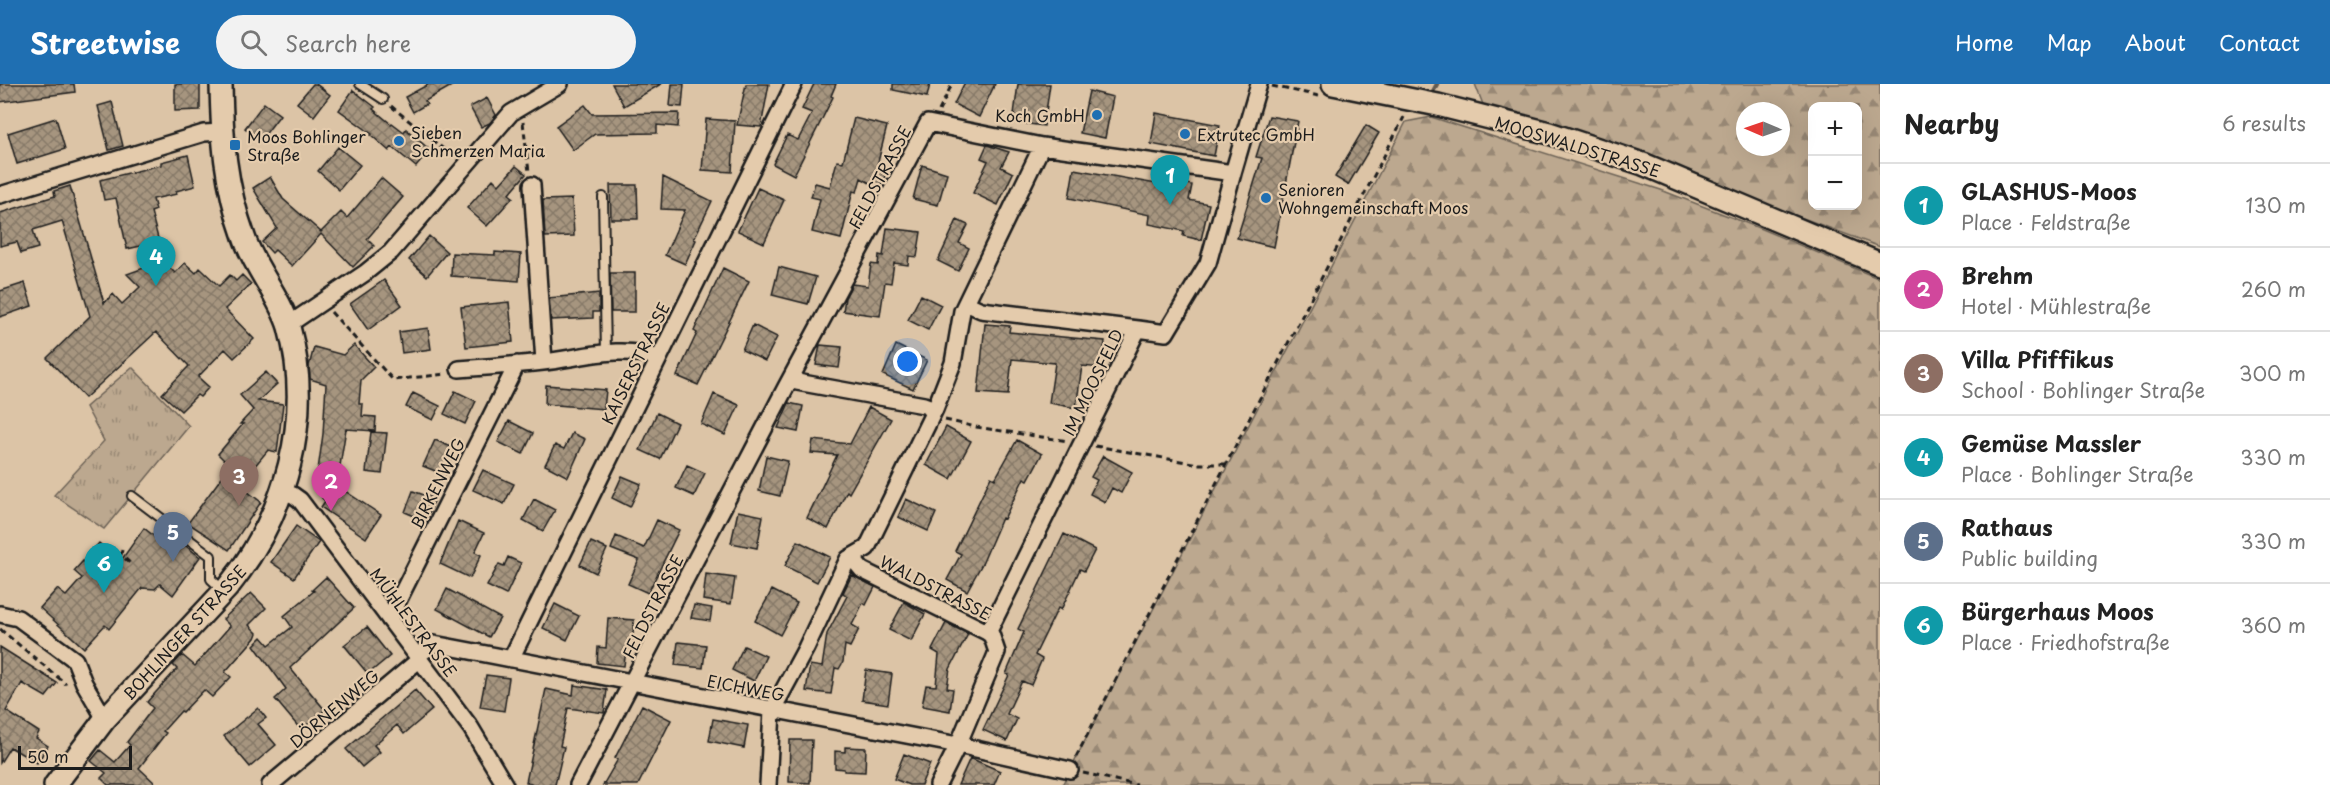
<!DOCTYPE html>
<meta charset="utf-8">
<style>
:root{--surface:#fff;--page:#f2f2f2;--text:#222;--muted:#767676;--line:#e0e0e0;--accent:#1f6fb2}
body{margin:0;font-family:"Playpen Sans",sans-serif;background:var(--page);color:var(--text)}
.controls{position:absolute;right:18px;top:18px;display:grid;overflow:hidden;border-radius:12px;box-shadow:0 6px 24px #0002}
.controls button{width:54px;height:54px;display:grid;place-items:center;padding:0;border:0;border-bottom:2px solid var(--line);background:var(--surface);color:var(--text);font:30px sans-serif}
.compass{position:absolute;left:1736px;top:18px;width:54px;height:54px;border-radius:50%;background:var(--surface);box-shadow:0 6px 24px #0002;rotate:272deg}
.scale{position:absolute;left:18px;bottom:15px;width:114px;box-sizing:border-box;padding-left:6px;border:3px solid #1c1c1c;border-top:0;font-size:16px;line-height:21px;white-space:nowrap;color:#1c1c1c;-webkit-text-stroke:4px #e4cbac;paint-order:stroke}
.you{position:absolute;left:908px;top:278px;width:21px;height:21px;margin:-15px;border:4px solid #fff;border-radius:50%;background:#1a73e8;box-shadow:0 0 0 9px #1a73e833}
.badge{display:grid;place-items:center;width:39px;height:39px;border-radius:50%;background:var(--accent);color:#fff;font-size:20px;font-weight:700}
.pin{position:absolute;translate:-50% -50px;filter:drop-shadow(0 2px 3px #0008)}
.pin::after{content:'';position:absolute;top:32px;width:21px;height:18px;background:inherit;clip-path:polygon(0 0,100% 0,50% 100%)}
.list{margin:0;padding:0;list-style:none}
h2{display:flex;justify-content:space-between;align-items:center;height:78px;margin:0;padding:0 24px;font-size:26px}
h2 small{font-size:20px;font-weight:400;color:var(--muted)}
.list li{display:grid;grid-template-columns:39px 1fr auto;gap:18px;align-items:center;box-sizing:border-box;height:84px;padding:0 24px;border-top:2px solid var(--line)}
.list b{display:block;font-size:22px;white-space:nowrap}
.list p{margin:0;font-size:20px;white-space:nowrap;color:var(--muted)}
.list em{font-size:20px;font-style:normal;color:var(--muted)}
.icon{flex:none;width:33px;height:33px;fill:none;stroke:currentColor;stroke-width:2;stroke-linecap:round;stroke-linejoin:round}
.map{position:relative;flex:none;width:1880px;height:701px;overflow:hidden}
header{display:flex;align-items:center;gap:36px;box-sizing:border-box;height:84px;padding:0 30px;background:var(--accent);color:#fff}
header strong{font-size:28px}
nav{display:flex;gap:33px;margin-inline-start:auto;font-size:21px}
.search{width:420px;height:54px;background:var(--page);display:flex;align-items:center;gap:15px;box-sizing:border-box;padding:0 21px;border-radius:33px;color:var(--muted);font-size:22px}
main{display:flex}
aside{flex:1;background:var(--surface)}
.map>svg:first-child{display:block}
.grass{fill:url(#grass-tufts);stroke:#6c6256;stroke-width:1.5}
.forest{fill:url(#forest-firs);stroke:#6c6256;stroke-width:1.5;fill-rule:evenodd}
.lines{fill:none;stroke-linecap:round;stroke-linejoin:round}
.stream{stroke:#635a50;stroke-width:4.5}
.building{fill:url(#building-cross-hatch);stroke:#1c1c1c;stroke-width:1.5}
.lane-casing{stroke:#1c1c1c;stroke-width:12}
.street-casing{stroke:#1c1c1c;stroke-width:20}
.secondary-casing{stroke:#1c1c1c;stroke-width:26}
.path{stroke:#1c1c1c;stroke-width:3;stroke-dasharray:6 4.5;stroke-linecap:butt}
.lane{stroke:#e4cbac;stroke-width:8}
.street{stroke:#e4cbac;stroke-width:15}
.secondary{stroke:#e4cbac;stroke-width:21}
.poi-dot{fill:#1f6fb2;stroke:#e4cbac;stroke-width:2}
.labels{text-anchor:middle;dominant-baseline:central;stroke-width:4.5;stroke-linejoin:round;paint-order:stroke}
.poi-label{font-size:16px;fill:#1c1c1c;stroke:#e4cbac;text-anchor:start}
.street-label{font-size:16px;fill:#1c1c1c;stroke:#e4cbac}
</style>
<header>
<strong>Streetwise</strong>
<div class="search"><svg class="icon" aria-label="search" viewBox="0 0 24 24"><circle cx="10" cy="10" r="6"/><path d="M15 15l6 6"/></svg>Search here</div>
<nav><a>Home</a><a>Map</a><a>About</a><a>Contact</a></nav>
</header>
<main>
<div class="map">
<svg width="1880" height="701" viewBox="0 0 1880 701">
<defs>
<pattern id="grass-tufts" width="24" height="20" patternUnits="userSpaceOnUse" patternTransform="scale(1.5)"><rect width="24" height="20" fill="#bca88f"/><path d="M3 7l-1-3M5 7V3M7 7l1-3M15 17l-1-3M17 17v-4M19 17l1-3" fill="none" stroke="#988874"/></pattern>
<pattern id="forest-firs" width="22" height="20" patternUnits="userSpaceOnUse" patternTransform="scale(1.5)"><rect width="22" height="20" fill="#bca88f"/><path d="M5 1l3.5 6h-7zM16 11l3.5 6h-7z" fill="#988874"/></pattern>
<pattern id="building-cross-hatch" width="8" height="8" patternUnits="userSpaceOnUse" patternTransform="scale(1.5)"><rect width="8" height="8" fill="#a6957f"/><path d="M0 0l8 8M0 8l8-8" fill="none" stroke="#867967"/></pattern>
</defs>
<rect width="100%" height="100%" fill="#dcc4a6"/>
<filter id="ink" filterUnits="userSpaceOnUse"><feTurbulence type="fractalNoise" baseFrequency=".0167" numOctaves="2"/><feDisplacementMap in="SourceGraphic" scale="12" xChannelSelector="R" yChannelSelector="G"/><feConvolveMatrix kernelMatrix="1 2 1 2 8 2 1 2 1" color-interpolation-filters="sRGB"/></filter>
<g filter="url(#ink)">
<!-- grass -->
<path class="grass" d="M 132,283 L 189,342 L 104,445 L 54,411 L 104,357 L 86,323 Z"/>
<!-- forest -->
<path class="forest" d="M 1475,0 L 1880,0 L 1880,163 L 1678,87 L 1484,23 ZM 1812,22 L 1858,22 L 1858,122 L 1812,122 ZM 1745,27 L 1781,27 L 1781,63 L 1745,63 Z
M 1431,33 L 1661,106 L 1759,144 L 1880,195 L 1880,701 L 1062,701 L 1406,38 Z"/>
<g class="lines">
<!-- stream -->
<path class="stream" d="M 1431,11 L 1437,0
M 1852,157 L 1880,168"/>
</g>
<!-- building -->
<path class="building" d="M 0,0 L 74,0 L 75,8 L 0,18 Z
M 175,0 L 200,0 L 200,26 L 175,27 Z
M 313,0 L 316,0 L 330,11 L 314,32 L 297,19 Z
M 429,0 L 455,0 L 425,17 L 427,20 L 413,28 L 405,13 Z
M 612,0 L 661,0 L 624,22 Z
M 672,0 L 684,0 L 682,23 L 670,22 Z
M 746,0 L 769,0 L 761,43 L 737,41 Z
M 814,0 L 836,0 L 831,12 L 833,13 L 794,91 L 773,80 L 787,51 L 798,56 L 812,29 L 802,25 Z
M 893,0 L 930,0 L 927,13 L 893,6 Z
M 964,0 L 995,0 L 979,33 L 954,20 Z
M 1018,0 L 1050,0 L 1044,42 L 1013,38 Z
M 353,6 L 375,23 L 373,25 L 391,40 L 392,39 L 404,48 L 406,45 L 430,66 L 416,83 L 392,63 L 389,67 L 371,51 L 372,50 L 339,26 Z
M 1089,7 L 1113,13 L 1105,54 L 1080,49 Z
M 487,14 L 496,31 L 490,39 L 481,43 L 470,23 Z
M 112,18 L 123,62 L 109,66 L 98,22 Z
M 264,19 L 280,31 L 261,56 L 245,44 Z
M 585,21 L 592,30 L 679,29 L 678,43 L 657,41 L 657,49 L 595,50 L 573,66 L 556,42 Z
M 1156,29 L 1220,41 L 1214,72 L 1151,60 Z
M 1269,32 L 1298,37 L 1274,163 L 1237,154 L 1262,74 L 1256,73 Z
M 56,34 L 65,65 L 17,80 L 8,49 Z
M 854,34 L 887,42 L 877,82 L 887,88 L 879,104 L 861,94 L 857,108 L 853,107 L 841,155 L 812,148 L 820,115 L 811,113 L 815,99 L 830,103 L 837,77 L 843,78 Z
M 706,35 L 735,37 L 732,88 L 702,86 Z
M 1366,41 L 1379,49 L 1348,101 L 1335,93 Z
M 987,61 L 1009,68 L 1001,83 L 1013,89 L 998,121 L 973,109 L 988,77 L 981,74 Z
M 338,63 L 360,81 L 339,106 L 318,87 Z
M 188,71 L 195,102 L 176,107 L 177,110 L 153,115 L 156,126 L 151,128 L 159,158 L 127,165 L 116,114 L 104,116 L 100,96 L 161,81 L 161,78 Z
M 922,81 L 947,89 L 938,121 L 913,115 Z
M 516,82 L 526,90 L 509,110 L 513,113 L 487,142 L 467,124 L 493,95 L 499,101 Z
M 1074,85 L 1156,100 L 1157,95 L 1192,101 L 1189,116 L 1209,120 L 1201,156 L 1183,152 L 1184,147 L 1149,140 L 1150,131 L 1069,114 Z
M 270,93 L 283,115 L 321,148 L 341,128 L 347,134 L 381,94 L 403,113 L 367,155 L 374,162 L 353,183 L 321,150 L 292,182 L 275,166 L 272,169 L 262,158 L 277,144 L 253,104 Z
M 663,93 L 712,117 L 694,155 L 696,156 L 685,180 L 665,171 L 685,126 L 661,125 Z
M 610,101 L 637,101 L 638,135 L 611,135 Z
M 70,102 L 104,219 L 113,210 L 122,220 L 140,203 L 127,190 L 163,177 L 175,189 L 185,179 L 196,189 L 200,184 L 219,202 L 230,191 L 236,197 L 242,191 L 251,200 L 225,225 L 254,255 L 234,274 L 225,265 L 198,293 L 209,303 L 200,313 L 197,311 L 181,327 L 162,310 L 189,282 L 156,248 L 85,314 L 47,274 L 90,232 L 62,137 L 33,146 L 38,164 L 21,169 L 17,158 L 0,162 L 0,129 L 55,112 L 54,107 Z
M 758,104 L 784,116 L 764,159 L 738,147 Z
M 572,115 L 574,152 L 545,153 L 543,116 Z
M 957,136 L 968,141 L 959,159 L 969,164 L 958,187 L 938,177 Z
M 887,144 L 921,148 L 917,173 L 909,172 L 908,181 L 894,179 L 891,199 L 885,198 L 880,232 L 843,227 L 845,214 L 852,200 L 868,202 L 871,180 L 878,181 L 879,171 L 883,172 Z
M 429,152 L 447,168 L 427,192 L 409,176 Z
M 495,168 L 521,170 L 519,197 L 451,192 L 452,169 L 495,171 Z
M 779,183 L 816,193 L 808,220 L 772,211 Z
M 723,184 L 749,197 L 698,301 L 677,292 L 697,249 L 694,247 Z
M 610,189 L 635,189 L 635,228 L 611,228 Z
M 384,196 L 402,221 L 368,246 L 350,220 Z
M 25,199 L 32,222 L 0,233 L 0,207 Z
M 599,209 L 599,228 L 593,228 L 593,234 L 551,236 L 549,214 Z
M 921,211 L 941,221 L 928,246 L 908,236 Z
M 509,218 L 513,258 L 466,263 L 461,223 Z
M 985,240 L 1010,242 L 1009,248 L 1105,257 L 1102,284 L 1082,282 L 1076,324 L 1049,319 L 1055,279 L 1012,275 L 1008,311 L 978,309 Z
M 753,241 L 777,253 L 765,277 L 742,266 Z
M 428,244 L 431,265 L 402,269 L 399,248 Z
M 354,261 L 374,283 L 361,296 L 359,320 L 363,320 L 362,332 L 376,333 L 375,347 L 346,345 L 338,394 L 341,395 L 339,403 L 381,431 L 366,454 L 321,423 L 325,417 L 322,414 L 326,395 L 317,393 L 323,350 L 326,300 L 310,295 L 309,282 L 314,263 L 343,271 Z
M 820,261 L 842,263 L 839,284 L 816,281 Z
M 896,261 L 927,276 L 913,305 L 883,291 Z
M 266,288 L 277,300 L 258,317 L 283,320 L 277,368 L 268,366 L 239,401 L 261,418 L 229,466 L 188,439 L 230,382 L 218,370 L 243,340 L 240,340 L 253,326 L 240,311 Z
M 546,301 L 606,306 L 604,325 L 545,320 Z
M 455,307 L 476,317 L 465,340 L 444,330 Z
M 413,309 L 440,322 L 433,336 L 406,323 Z
M 714,310 L 739,321 L 725,351 L 701,340 Z
M 789,319 L 803,322 L 798,348 L 778,344 Z
M 869,323 L 891,335 L 849,409 L 847,407 L 828,445 L 807,434 L 837,371 L 811,369 L 813,356 L 850,360 Z
M 657,329 L 677,339 L 660,375 L 640,366 Z
M 509,337 L 533,349 L 523,370 L 498,358 Z
M 946,343 L 971,357 L 951,395 L 926,381 Z
M 371,348 L 387,349 L 382,390 L 366,388 Z
M 572,349 L 585,355 L 568,393 L 545,381 L 555,361 L 564,365 Z
M 435,356 L 456,365 L 445,391 L 423,382 Z
M 1017,356 L 1042,370 L 1028,396 L 1024,394 L 1004,435 L 1002,434 L 983,478 L 967,507 L 947,496 L 961,470 L 955,467 L 991,393 L 995,395 Z
M 766,372 L 788,377 L 780,412 L 759,407 Z
M 1103,372 L 1132,388 L 1121,409 L 1112,404 L 1105,418 L 1090,410 L 1097,396 L 1091,393 Z
M 687,381 L 705,389 L 694,412 L 676,404 Z
M 483,386 L 514,400 L 504,420 L 473,406 Z
M 622,392 L 641,400 L 630,423 L 612,414 Z
M 413,407 L 435,415 L 426,437 L 405,428 Z
M 534,415 L 555,426 L 543,447 L 523,436 Z
M 906,415 L 936,429 L 928,447 L 898,433 Z
M 738,427 L 763,432 L 757,464 L 731,459 Z
M 657,436 L 679,446 L 648,509 L 628,500 L 639,476 L 611,465 L 616,452 L 644,464 Z
M 458,437 L 484,449 L 475,468 L 481,471 L 470,494 L 440,480 Z
M 296,442 L 319,458 L 294,494 L 271,478 Z
M 144,444 L 169,464 L 177,455 L 200,473 L 173,511 L 160,500 L 155,505 L 142,504 L 109,545 L 105,541 L 84,564 L 40,524 L 57,505 L 66,512 L 82,494 L 74,487 L 99,459 L 120,478 Z
M 1064,450 L 1095,466 L 1084,487 L 1080,485 L 1061,526 L 1058,524 L 1035,571 L 1042,575 L 1031,601 L 1022,597 L 1007,630 L 1017,635 L 1007,657 L 983,646 L 1009,591 L 1006,590 L 1024,548 L 1018,545 Z
M 798,457 L 830,473 L 817,498 L 785,482 Z
M 591,458 L 607,465 L 596,489 L 580,481 Z
M 508,473 L 521,479 L 506,511 L 487,502 L 499,480 L 504,482 Z
M 706,490 L 735,494 L 731,520 L 703,516 Z
M 852,491 L 875,503 L 866,521 L 863,519 L 852,541 L 859,545 L 850,563 L 845,561 L 843,578 L 839,585 L 835,584 L 831,610 L 806,607 L 810,581 L 822,583 L 827,550 L 847,512 L 843,509 Z
M 326,493 L 354,524 L 290,584 L 325,626 L 301,646 L 275,615 L 286,605 L 254,561 L 262,553 L 269,561 L 292,543 L 284,532 L 314,507 L 312,506 Z
M 447,505 L 500,534 L 489,553 L 437,525 Z
M 772,506 L 797,519 L 780,551 L 755,537 Z
M 251,509 L 266,524 L 249,541 L 257,549 L 255,554 L 225,588 L 231,593 L 212,613 L 204,606 L 183,628 L 181,627 L 163,647 L 166,649 L 139,684 L 157,701 L 108,701 L 101,694 L 106,689 L 91,677 L 100,666 L 115,678 L 130,661 L 127,658 L 153,624 L 147,618 L 177,585 L 173,581 L 182,571 L 195,582 L 230,542 L 223,535 Z
M 904,518 L 925,530 L 911,557 L 889,546 Z
M 555,520 L 579,532 L 567,556 L 543,544 Z
M 694,521 L 712,524 L 710,537 L 691,534 Z
M 608,534 L 634,536 L 632,566 L 626,565 L 624,582 L 597,579 L 598,563 L 606,564 Z
M 946,539 L 968,550 L 950,585 L 947,604 L 953,605 L 950,627 L 922,622 L 926,601 L 936,602 L 939,570 L 932,566 Z
M 367,543 L 390,572 L 368,590 L 344,561 Z
M 678,558 L 706,561 L 703,584 L 675,581 Z
M 744,562 L 766,572 L 754,597 L 732,586 Z
M 0,563 L 57,599 L 46,613 L 22,599 L 6,627 L 39,648 L 36,654 L 48,662 L 37,679 L 10,663 L 0,679 Z
M 866,586 L 892,590 L 888,620 L 862,616 Z
M 486,591 L 509,594 L 504,627 L 480,623 Z
M 574,601 L 607,606 L 604,629 L 568,624 L 560,662 L 564,663 L 555,701 L 538,701 L 526,698 L 546,605 L 573,611 Z
M 415,606 L 432,626 L 404,650 L 397,641 L 374,661 L 380,668 L 362,683 L 346,665 Z
M 642,621 L 671,636 L 638,701 L 603,701 L 618,675 L 615,674 Z
M 258,624 L 266,634 L 258,640 L 276,661 L 250,683 L 224,652 Z
M 713,635 L 748,641 L 744,664 L 709,657 Z
M 790,656 L 812,656 L 810,699 L 789,698 Z
M 845,663 L 866,664 L 865,688 L 844,687 L 844,685 L 835,684 L 835,667 L 845,668 Z
M 904,670 L 930,680 L 921,701 L 909,701 L 894,695 Z
M 970,674 L 1000,687 L 994,701 L 958,701 Z"/>
<g class="lines">
<!-- lane casing -->
<g class="lane-casing">
<path id="lane" d="M 360,0 L 383,15
M 603,113 L 606,269
M 132,412 L 211,472 L 211,495 L 223,506"/>
</g>
<!-- street casing -->
<g class="street-casing">
<path id="street" d="M 532,101 L 544,278
M 0,111 L 204,49 L 222,48
M 966,219 L 981,226 L 1138,245
M 288,241 L 365,189 L 391,168 L 511,29 L 560,0
M 459,285 C 487,283 515,281 543,278 C 581,274 621,260 658,274
M 791,295 L 797,298 L 924,321 L 935,325
M 283,408 L 293,411 L 300,416 L 471,644 L 505,701
M 851,473 L 862,486 L 991,550 L 997,568 L 958,661 L 938,701
M 0,530 L 18,534 L 75,576 L 84,599 L 105,635
M 389,535 L 517,280
M 988,549 L 1138,245 L 1166,249 L 1208,179 L 1233,89
M 418,571 L 434,560 L 958,661 L 1070,686
M 511,575 L 794,0
M 270,701 L 420,575
M 578,701 L 786,303 L 928,39 L 1042,62 L 1233,89 L 1259,0
M 768,701 L 772,627 L 806,564 L 848,475 L 867,464 L 935,325 L 953,279 L 962,227 L 1042,62"/>
</g>
<!-- secondary casing -->
<g class="secondary-casing">
<path id="secondary" d="M 1333,0 L 1438,21 L 1549,49 L 1643,80 L 1880,180
M 55,701 L 105,635 L 227,504 C 286,432 314,334 289,243 C 280,213 254,183 244,153 C 225,100 222,55 221,0"/>
</g>
<!-- path -->
<path class="path" d="M 1272,2 L 1319,12
M 391,22 L 453,73
M 939,27 L 952,0
M 523,38 L 529,88
M 331,228 L 393,296 L 446,290
M 945,336 L 976,343 L 1068,357
M 1095,362 L 1198,380 L 1225,380
M 122,466 L 121,471 L 131,480
M 0,545 L 66,600
M 1076,673 L 1404,33
M 1083,689 L 1137,701"/>
<!-- lane -->
<use href="#lane" class="lane"/>
<!-- street -->
<use href="#street" class="street"/>
<!-- secondary -->
<use href="#secondary" class="secondary"/>
</g>
</g>
<!-- markers -->
<g class="poi-dot">
<circle cx="1097" cy="31" r="6"/>
<circle cx="1185" cy="50" r="6"/>
<circle cx="399" cy="57" r="6"/>
<rect x="229" y="55" width="12" height="12" rx="3"/>
<circle cx="1266" cy="114" r="6"/>
</g>
<g class="labels">
<!-- poi labels -->
<g class="poi-label">
<text x="1085" y="31" text-anchor="end">Koch GmbH</text>
<text x="411" y="48">Sieben<tspan x="411" dy="18">Schmerzen Maria</tspan></text>
<text x="1197" y="50">Extrutec GmbH</text>
<text x="247" y="52">Moos Bohlinger<tspan x="247" dy="18">Straße</tspan></text>
<text x="1278" y="105">Senioren<tspan x="1278" dy="18">Wohngemeinschaft Moos</tspan></text>
</g>
<!-- street labels -->
<g class="street-label">
<text transform="translate(1578 62) rotate(17)">MOOSWALDSTRASSE</text>
<text transform="translate(879 93) rotate(-62)">FELDSTRASSE</text>
<text transform="translate(635 279) rotate(-64)">KAISERSTRASSE</text>
<text transform="translate(1092 298) rotate(-64)">IM MOOSFELD</text>
<text transform="translate(437 399) rotate(-63)">BIRKENWEG</text>
<text transform="translate(936 503) rotate(27)">WALDSTRASSE</text>
<text transform="translate(652 522) rotate(-63)">FELDSTRASSE</text>
<text transform="translate(414 538) rotate(53)">MÜHLESTRASSE</text>
<text transform="translate(184 548) rotate(-48)">BOHLINGER STRASSE</text>
<text transform="translate(746 603) rotate(11)">EICHWEG</text>
<text transform="translate(334 624) rotate(-40)">DÖRNENWEG</text>
</g>
</g>
</svg>
<div class="controls">
<button>+</button>
<button>−</button>
</div>
<svg class="compass" viewBox="-18 -18 36 36"><path d="M0-13l5 13h-10z" fill="#e53935"/><path d="M0 13l5-13h-10z" fill="#767676"/></svg>
<div class="scale">50 m</div>
<div class="you"></div>
<div class="pin badge" style="left:1170px;top:121px;background:#0f9aa8">1</div>
<div class="pin badge" style="left:331px;top:427px;background:#d1479c">2</div>
<div class="pin badge" style="left:239px;top:422px;background:#8d6e63">3</div>
<div class="pin badge" style="left:156px;top:202px;background:#0f9aa8">4</div>
<div class="pin badge" style="left:173px;top:478px;background:#5c6f8a">5</div>
<div class="pin badge" style="left:104px;top:509px;background:#0f9aa8">6</div>
</div>
<aside>
<h2>Nearby<small>6 results</small></h2>
<ul class="list">
<li><span class="badge" style="background:#0f9aa8">1</span><div><b>GLASHUS-Moos</b><p>Place · Feldstraße</p></div><em>130 m</em></li>
<li><span class="badge" style="background:#d1479c">2</span><div><b>Brehm</b><p>Hotel · Mühlestraße</p></div><em>260 m</em></li>
<li><span class="badge" style="background:#8d6e63">3</span><div><b>Villa Pfiffikus</b><p>School · Bohlinger Straße</p></div><em>300 m</em></li>
<li><span class="badge" style="background:#0f9aa8">4</span><div><b>Gemüse Massler</b><p>Place · Bohlinger Straße</p></div><em>330 m</em></li>
<li><span class="badge" style="background:#5c6f8a">5</span><div><b>Rathaus</b><p>Public building</p></div><em>330 m</em></li>
<li><span class="badge" style="background:#0f9aa8">6</span><div><b>Bürgerhaus Moos</b><p>Place · Friedhofstraße</p></div><em>360 m</em></li>
</ul>
</aside>
</main>
